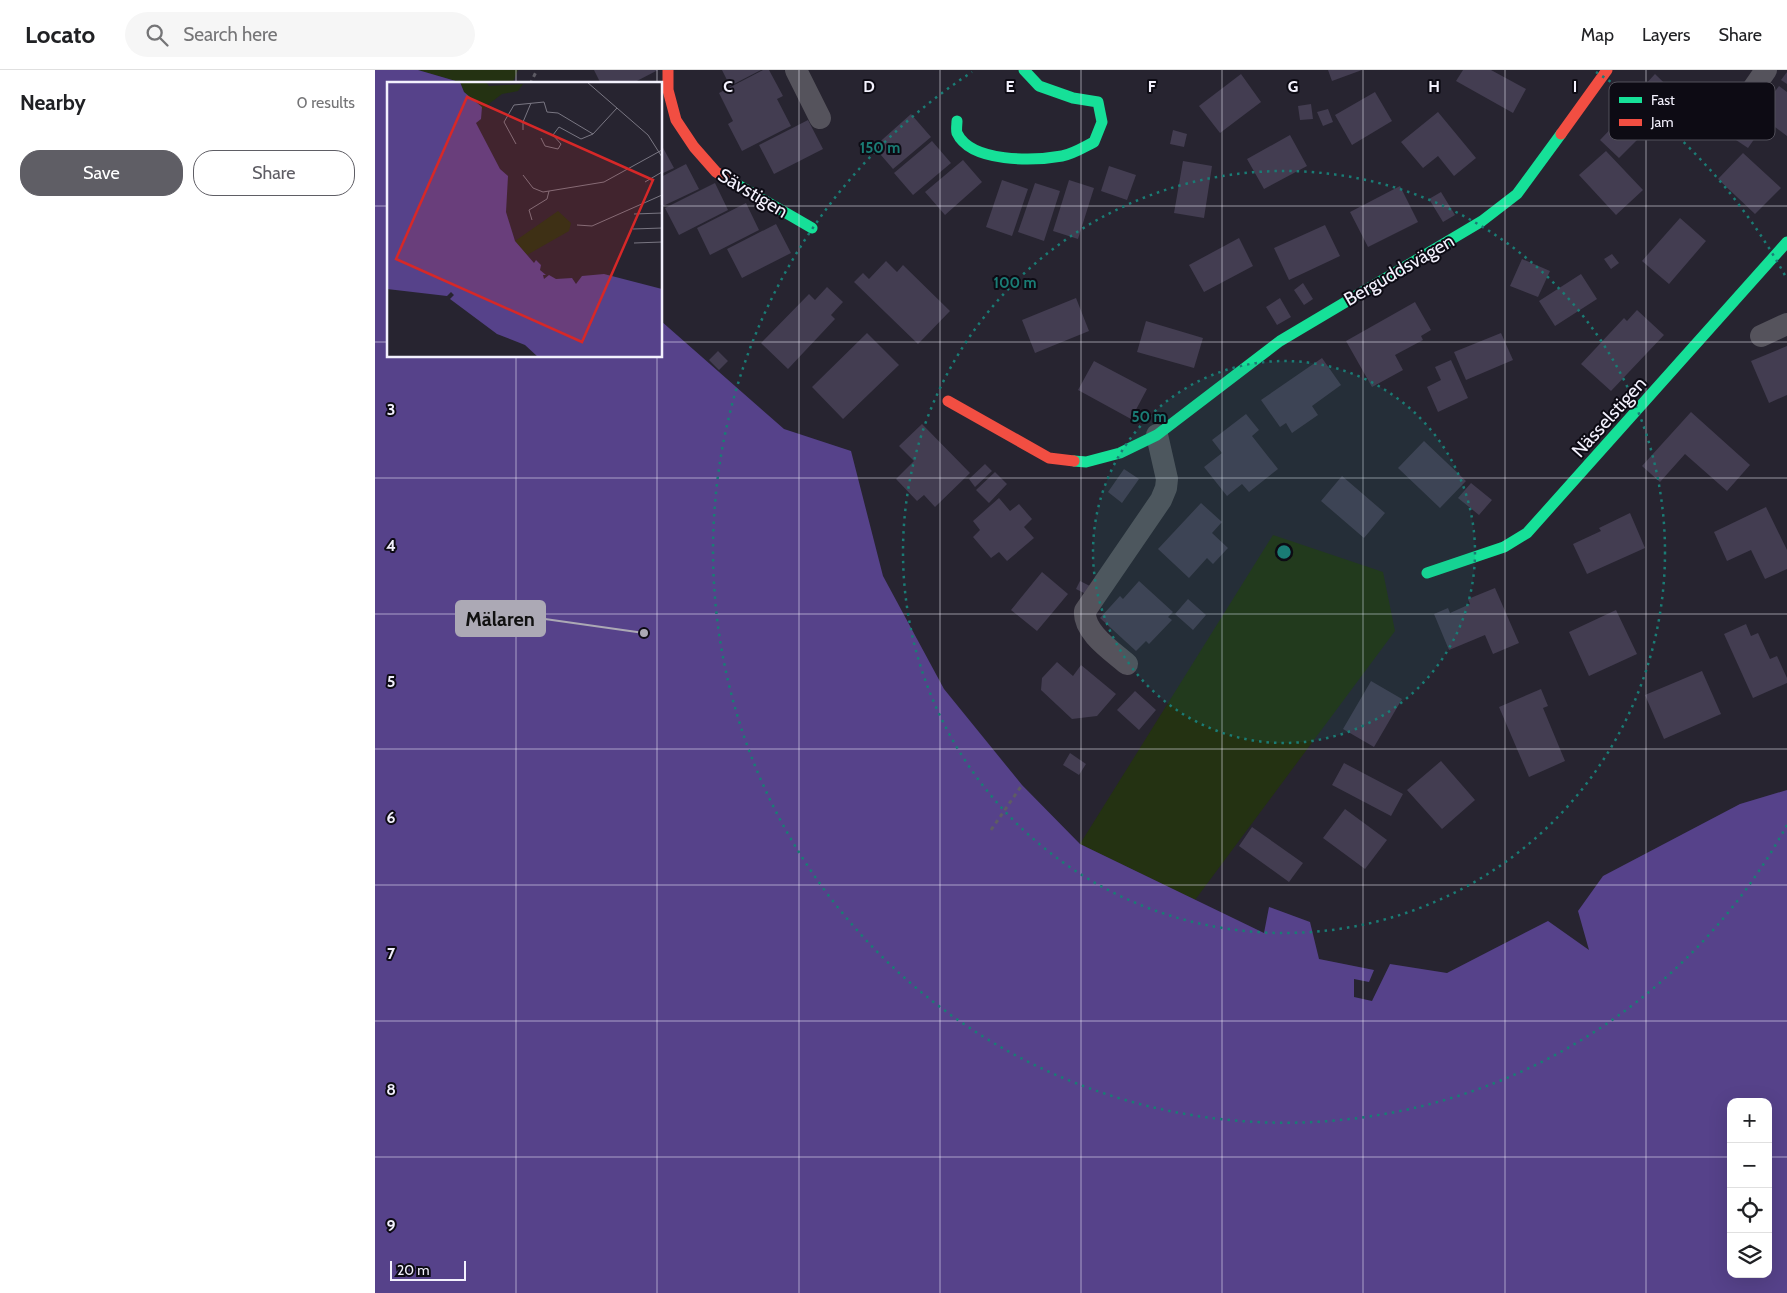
<!DOCTYPE html>
<meta charset="utf-8">
<style>
:root{--surface:#fff;--page:#f6f6f6;--text:#202124;--muted:#757577;--line:#e0e0e0;--accent:#5f5e65}
body{margin:0;font-family:Cabin,sans-serif;background:var(--page);color:var(--text)}
.controls{position:absolute;right:15px;bottom:15px;display:grid;overflow:hidden;border-radius:10px;box-shadow:0 5px 20px #0002}
.controls button{width:45px;height:45px;display:grid;place-items:center;padding:0;border:0;border-bottom:1px solid var(--line);background:var(--surface);color:var(--text);font:25px sans-serif}
.scale{position:absolute;left:15px;bottom:12px;width:76px;box-sizing:border-box;padding-left:5px;border:2px solid #f3f1fd;border-top:0;font-size:14px;line-height:18px;white-space:nowrap;color:#f3f1fd;-webkit-text-stroke:4px #0d0b14;paint-order:stroke}
.list{margin:0;padding:0;list-style:none}
h2{display:flex;justify-content:space-between;align-items:center;height:65px;margin:0;padding:0 20px;font-size:21px}
h2 small{font-size:16px;font-weight:400;color:var(--muted)}
.actions{display:flex;gap:10px;padding:15px 20px}
.actions a{flex:1;padding:11px 0;border:1px solid var(--accent);border-radius:20px;text-align:center;font-size:18px;color:var(--accent)}
.actions .main{background:var(--accent);color:#fff}
.icon{flex:none;width:28px;height:28px;fill:none;stroke:currentColor;stroke-width:2;stroke-linecap:round;stroke-linejoin:round}
.map{position:relative;flex:none;width:1412px;height:1223px;overflow:hidden}
header{display:flex;align-items:center;gap:30px;box-sizing:border-box;height:70px;padding:0 25px;background:var(--surface);border-bottom:1px solid var(--line)}
header strong{font-size:24px}
nav{display:flex;gap:28px;margin-inline-start:auto;font-size:18px}
.search{width:350px;height:45px;background:var(--page);display:flex;align-items:center;gap:12px;box-sizing:border-box;padding:0 18px;border-radius:28px;color:var(--muted);font-size:19px}
main{display:flex}
aside{flex:1;background:var(--surface)}
.map>svg:first-child{display:block}
.green{fill:#243212}
.water{fill:#56428a;fill-rule:evenodd}
.building{fill:#433d51}
.lines{fill:none;stroke-linecap:round;stroke-linejoin:round}
.path{stroke:#5d5b64;stroke-width:3;stroke-dasharray:4 4;stroke-linecap:butt}
.street{stroke:#55535c;stroke-width:22}
.fast{stroke:#16e098;stroke-width:11}
.jam{stroke:#f24e42;stroke-width:11}
.grid{fill:none;stroke:#f3f1fd;stroke-width:1;stroke-opacity:0.55}
.ring{fill:none;stroke:#1a7c75;stroke-width:2.5;stroke-dasharray:2.5 5}
.labels{text-anchor:middle;dominant-baseline:central;stroke-width:4;stroke-linejoin:round;paint-order:stroke}
.street-label{font-size:19px;fill:#f3f1fd;stroke:#0d0b14}
.inset-road{fill:none;stroke:#797682;stroke-width:1}
.view{fill:#d62828;fill-opacity:0.15;stroke:#d62828;stroke-width:2.5}
.inset-edge{fill:none;stroke:#f3f1fd;stroke-width:2.5}
.key{fill:#0d0b14;stroke:#52505a;stroke-width:1}
.key-label{font-size:14px;fill:#f3f1fd}
.grid-label{font-size:16px;text-anchor:middle;font-weight:bold;fill:#f3f1fd;stroke:#0d0b14;stroke-width:4;stroke-linejoin:round;paint-order:stroke}
.centre{fill:#1a7c75;stroke:#0d0b14;stroke-width:2.5}
.ring-label{font-size:15px;text-anchor:middle;font-weight:bold;fill:#1a7c75;stroke:#0d0b14;stroke-width:4;stroke-linejoin:round;paint-order:stroke}
.leader{fill:none;stroke:#aca9b5;stroke-width:2}
.callout-dot{fill:#aca9b5;stroke:#0d0b14;stroke-width:2}
.callout{fill:#aca9b5;stroke:#aca9b5;stroke-width:2}
.callout-label{font-size:20px;text-anchor:middle;font-weight:bold;fill:#111}
</style>
<header>
<strong>Locato</strong>
<div class="search"><svg class="icon" aria-label="search" viewBox="0 0 24 24"><circle cx="10" cy="10" r="6"/><path d="M15 15l6 6"/></svg>Search here</div>
<nav><a>Map</a><a>Layers</a><a>Share</a></nav>
</header>
<main>
<aside>
<h2>Nearby<small>0 results</small></h2>
<ul class="list">
</ul>
<div class="actions"><a class="main">Save</a><a>Share</a></div>
</aside>
<div class="map">
<svg width="1412" height="1223" viewBox="0 0 1412 1223">
<rect width="100%" height="100%" fill="#272430"/>
<!-- green -->
<path class="green" d="M 43,0 L 143,0 L 137,14 L 91,14 Z
M 898,465 L 1008,502 L 1020,561 L 820,830 L 705,774 Z"/>
<!-- water -->
<path class="water" d="M 0,0 L 43,0 L 91,14 L 14,14 L 14,286 L 286,286 L 286,251 L 409,359 L 476,381 L 508,506 L 569,619 L 647,715 L 705,774 L 889,863 L 894,837 L 935,852 L 944,889 L 999,900 L 994,912 L 979,909 L 979,927 L 997,931 L 1015,894 L 1072,903 L 1173,851 L 1214,880 L 1203,841 L 1228,806 L 1365,734 L 1412,720 L 1412,1223 L 0,1223 ZM 1356,1032 L 1393,1032 L 1393,1204 L 1356,1204 Z"/>
<!-- building -->
<path class="building" d="M 219,0 L 283,0 L 256,14 L 226,14 Z
M 347,0 L 386,0 L 355,16 Z
M 388,0 L 394,0 L 408,26 L 402,29 L 416,56 L 367,81 L 353,54 L 358,51 L 344,23 Z
M 953,0 L 987,0 L 957,11 Z
M 1088,0 L 1116,0 L 1151,19 L 1138,43 L 1081,11 Z
M 1412,2 L 1412,14 L 1406,10 Z
M 866,4 L 886,32 L 845,63 L 824,36 Z
M 1280,4 L 1317,40 L 1293,65 L 1256,30 Z
M 1404,16 L 1412,22 L 1412,66 L 1393,52 L 1385,63 L 1375,55 Z
M 1000,22 L 1017,51 L 977,75 L 960,45 Z
M 936,34 L 938,49 L 925,50 L 923,36 Z
M 953,39 L 958,52 L 948,56 L 942,42 Z
M 1063,42 L 1101,88 L 1079,106 L 1063,86 L 1048,98 L 1026,72 Z
M 536,44 L 556,67 L 518,99 L 499,77 Z
M 1247,47 L 1266,66 L 1244,88 L 1225,70 Z
M 433,50 L 448,79 L 399,104 L 384,75 Z
M 798,60 L 812,64 L 809,77 L 795,74 Z
M 1368,60 L 1380,68 L 1373,78 L 1361,70 Z
M 915,65 L 932,96 L 889,119 L 872,89 Z
M 557,71 L 576,93 L 538,125 L 519,103 Z
M 286,74 L 299,98 L 286,104 Z
M 1231,81 L 1268,120 L 1241,145 L 1204,105 Z
M 1368,83 L 1406,118 L 1380,144 L 1343,109 Z
M 588,90 L 607,112 L 570,145 L 550,122 Z
M 808,91 L 837,96 L 829,148 L 799,143 Z
M 311,94 L 324,119 L 286,137 L 286,107 Z
M 734,96 L 761,105 L 752,130 L 726,121 Z
M 627,110 L 653,119 L 637,166 L 611,157 Z
M 694,110 L 719,118 L 703,169 L 678,161 Z
M 340,113 L 353,140 L 304,165 L 290,138 Z
M 660,113 L 685,121 L 669,171 L 643,162 Z
M 1025,116 L 1043,152 L 993,177 L 975,142 Z
M 1066,122 L 1080,145 L 1068,152 L 1054,129 Z
M 371,133 L 384,160 L 335,185 L 322,158 Z
M 1305,148 L 1331,171 L 1294,214 L 1267,191 Z
M 401,154 L 416,183 L 367,208 L 352,179 Z
M 950,155 L 965,186 L 914,210 L 899,178 Z
M 864,168 L 878,196 L 829,222 L 814,195 Z
M 1237,184 L 1244,193 L 1236,199 L 1229,189 Z
M 1147,189 L 1175,201 L 1163,227 L 1135,216 Z
M 511,191 L 522,202 L 528,195 L 575,241 L 543,274 L 479,212 L 488,203 L 494,209 Z
M 1206,204 L 1222,229 L 1180,256 L 1164,231 Z
M 928,213 L 938,229 L 929,235 L 919,220 Z
M 452,217 L 468,232 L 456,245 L 460,249 L 413,299 L 386,273 L 434,224 L 440,230 Z
M 701,228 L 714,261 L 660,283 L 647,250 Z
M 905,228 L 916,247 L 902,255 L 891,237 Z
M 1040,232 L 1056,260 L 1046,266 L 1048,270 L 1020,285 L 1028,300 L 997,317 L 971,271 Z
M 1262,240 L 1289,265 L 1236,321 L 1206,294 L 1249,248 L 1252,251 Z
M 771,251 L 828,268 L 819,298 L 762,282 Z
M 492,263 L 524,295 L 468,349 L 437,317 Z
M 1126,263 L 1138,290 L 1091,310 L 1079,282 Z
M 1412,276 L 1412,325 L 1394,333 L 1376,291 Z
M 343,281 L 353,291 L 344,300 L 334,290 Z
M 947,288 L 966,315 L 937,336 L 943,345 L 917,363 L 911,353 L 905,357 L 886,330 Z
M 1076,290 L 1093,328 L 1063,342 L 1052,317 L 1066,310 L 1060,297 Z
M 719,291 L 772,319 L 756,349 L 703,320 Z
M 1316,342 L 1375,395 L 1352,421 L 1310,384 L 1285,412 L 1267,396 Z
M 871,344 L 884,360 L 877,366 L 903,399 L 874,422 L 867,414 L 852,426 L 829,397 L 847,383 L 837,370 Z
M 547,354 L 595,403 L 560,437 L 549,425 L 542,431 L 521,409 L 539,391 L 524,376 Z
M 1049,371 L 1091,411 L 1065,438 L 1023,398 Z
M 610,394 L 617,401 L 600,417 L 594,409 Z
M 749,399 L 764,409 L 747,433 L 733,422 Z
M 620,402 L 632,414 L 614,433 L 601,420 Z
M 967,406 L 1010,443 L 989,468 L 946,431 Z
M 1096,413 L 1117,430 L 1104,445 L 1083,428 Z
M 624,428 L 635,441 L 644,434 L 657,449 L 649,457 L 659,468 L 632,491 L 624,482 L 616,488 L 598,467 L 605,460 L 598,451 Z
M 826,433 L 847,452 L 837,463 L 853,478 L 838,494 L 832,488 L 814,508 L 783,479 Z
M 1391,437 L 1412,480 L 1412,499 L 1390,509 L 1376,480 L 1352,491 L 1339,462 Z
M 1255,443 L 1270,478 L 1212,504 L 1198,474 L 1226,461 L 1224,458 Z
M 667,502 L 693,524 L 662,561 L 636,540 Z
M 705,511 L 715,516 L 711,524 L 701,519 Z
M 764,511 L 798,542 L 793,547 L 797,550 L 774,574 L 771,571 L 761,581 L 725,548 L 745,526 L 748,529 Z
M 1120,518 L 1144,573 L 1118,584 L 1110,565 L 1074,580 L 1059,544 L 1073,538 L 1075,543 L 1095,534 L 1093,529 Z
M 813,529 L 831,545 L 818,560 L 800,544 Z
M 1241,540 L 1262,584 L 1214,606 L 1194,562 Z
M 1371,554 L 1376,566 L 1383,563 L 1395,589 L 1402,586 L 1412,608 L 1412,613 L 1378,628 L 1349,564 Z
M 682,592 L 698,606 L 706,595 L 741,624 L 722,646 L 697,649 L 666,620 L 667,608 Z
M 1327,601 L 1346,644 L 1289,669 L 1270,625 Z
M 996,611 L 1027,629 L 999,677 L 968,659 Z
M 1166,619 L 1173,636 L 1168,638 L 1190,691 L 1154,707 L 1124,637 Z
M 760,621 L 781,640 L 764,660 L 742,640 Z
M 695,683 L 711,694 L 704,705 L 688,695 Z
M 1066,691 L 1100,730 L 1067,759 L 1032,720 Z
M 969,693 L 1028,724 L 1016,746 L 957,715 Z
M 970,739 L 1012,770 L 990,799 L 948,768 Z
M 877,757 L 928,793 L 914,812 L 864,776 Z"/>
<g class="lines">
<!-- path -->
<path class="path" d="M 155,14 L 162,0
M 616,760 L 647,715"/>
<!-- street -->
<path class="street" d="M 421,0 L 445,48
M 1366,36 L 1391,0
M 1386,266 L 1412,254
M 752,594 C 737,581 708,562 710,541 L 786,430 L 791,418 L 792,409 L 782,365"/>
<!-- fast -->
<path class="fast" d="M 582,51 C 582,54 581,60 582,63 C 596,93 659,91 687,86 C 698,84 709,77 719,72 L 727,52 L 723,32 L 698,28 L 664,16 L 649,0
M 356,111 L 437,158
M 699,391 L 711,392 L 745,383 L 782,365 L 905,271 L 1107,151 L 1142,124 L 1186,64
M 1052,503 L 1129,477 L 1152,463 L 1412,172"/>
<!-- jam -->
<path class="jam" d="M 293,0 L 293,20 L 301,50 L 319,77 L 341,102 L 356,111
M 1186,64 L 1232,0
M 573,331 L 674,388 L 699,391"/>
</g>
<!-- grid -->
<path class="grid" d="M 141,0 L 141,14M 282,0 L 282,14M 424,0 L 424,1223M 565,0 L 565,1223M 706,0 L 706,1223M 847,0 L 847,1223M 988,0 L 988,1223M 1130,0 L 1130,1223M 1271,0 L 1271,1223M 0,136 L 14,136M 286,136 L 1412,136M 0,272 L 14,272M 286,272 L 1412,272M 141,286 L 141,1223M 282,286 L 282,1223M 0,408 L 1412,408M 0,544 L 1412,544M 0,679 L 1412,679M 0,815 L 1412,815M 0,951 L 1412,951M 0,1087 L 1356,1087M 1393,1087 L 1412,1087"/>
<!-- distance rings -->
<circle cx="909" cy="482" r="191" fill="#1a7c75" fill-opacity=".12"/>
<g class="ring">
<circle cx="909" cy="482" r="191"/>
<circle cx="909" cy="482" r="381"/>
<path d="M1412 755A572 572 0 1 1 597 2M1221 2A572 572 0 0 1 1412 209"/>
</g>
<g class="labels">
<!-- street labels -->
<g class="street-label">
<text transform="translate(378 123) rotate(31)">Sävstigen</text>
<text transform="translate(1024 200) rotate(-30)">Berguddsvägen</text>
<text transform="translate(1234 347) rotate(-48)">Nässelstigen</text>
</g>
</g>
<!-- overview -->
<g transform="translate(12 12)">
<rect width="275" height="275" fill="#272430"/>
<path d="M 73,0 L 99,0 L 102,4 L 136,2 L 131,9 L 115,12 L 94,28 L 77,10 ZM 171,129 L 184,141 L 182,149 L 140,173 L 128,159 Z" fill="#243212"/>
<path d="M 0,0 L 73,0 L 77,10 L 95,25 L 94,37 L 89,41 L 113,87 L 121,94 L 119,130 L 128,159 L 147,181 L 149,178 L 154,183 L 153,188 L 159,193 L 156,193 L 157,197 L 162,193 L 169,197 L 185,196 L 189,202 L 195,194 L 217,192 L 275,207 L 275,275 L 151,275 L 138,263 L 110,252 L 63,217 L 67,213 L 64,210 L 60,214 L 0,207 Z" fill="#56428a"/>
<path class="inset-road" d="M 200,0 L 261,53 L 275,75M 136,48 L 136,40 L 144,21M 154,56 L 158,64 L 171,67 L 174,62 L 166,53 L 172,45 L 194,57 L 206,52M 129,62 L 117,40 L 127,23 L 157,20 L 160,30 L 171,31 L 206,52 L 230,26M 136,93 L 146,106 L 156,110 L 217,100 L 275,68M 258,100 L 275,90M 247,132 L 275,131M 145,138 L 142,128 L 160,117 L 162,109M 190,143 L 205,144 L 275,113M 246,147 L 275,146M 247,161 L 275,160"/>
<path class="view" d="M 80,15 L 266,98 L 195,260 L 9,177 Z"/>
<rect width="275" height="275" class="inset-edge"/>
</g>
<!-- legend -->
<rect x="1234" y="12" width="166" height="58" rx="8" class="key"/>
<rect x="1244" y="27" width="23" height="6" fill="#16e098"/>
<rect x="1244" y="49" width="23" height="7" fill="#f24e42"/>
<g class="key-label">
<text x="1276" y="35">Fast</text>
<text x="1276" y="57">Jam</text>
</g>
<g class="grid-label">
<text x="353" y="22">C</text>
<text x="494" y="22">D</text>
<text x="635" y="22">E</text>
<text x="777" y="22">F</text>
<text x="918" y="22">G</text>
<text x="1059" y="22">H</text>
<text x="1200" y="22">I</text>
<text x="16" y="345">3</text>
<text x="16" y="481">4</text>
<text x="16" y="617">5</text>
<text x="16" y="753">6</text>
<text x="16" y="889">7</text>
<text x="16" y="1025">8</text>
<text x="16" y="1161">9</text>
</g>
<circle cx="909" cy="482" r="8" class="centre"/>
<g class="ring-label">
<text x="505" y="83">150 m</text>
<text x="640" y="218">100 m</text>
<text x="774" y="352">50 m</text>
</g>
<!-- callouts -->
<path class="leader" d="M269 563L170 549"/>
<circle class="callout-dot" cx="269" cy="563" r="5"/>
<rect class="callout" x="81" y="531" width="89" height="35" rx="5"/>
<g class="callout-label">
<text x="125" y="556">Mälaren</text>
</g>
</svg>
<div class="controls">
<button>+</button>
<button>−</button>
<button><svg class="icon" aria-label="locate" viewBox="0 0 24 24"><circle cx="12" cy="12" r="6"/><path d="M12 2v4M12 18v4M2 12h4M18 12h4"/></svg></button>
<button><svg class="icon" aria-label="layers" viewBox="0 0 24 24"><path d="M12 4l9 5-9 5-9-5zM3 14l9 5 9-5"/></svg></button>
</div>
<div class="scale">20 m</div>
</div>
</main>
